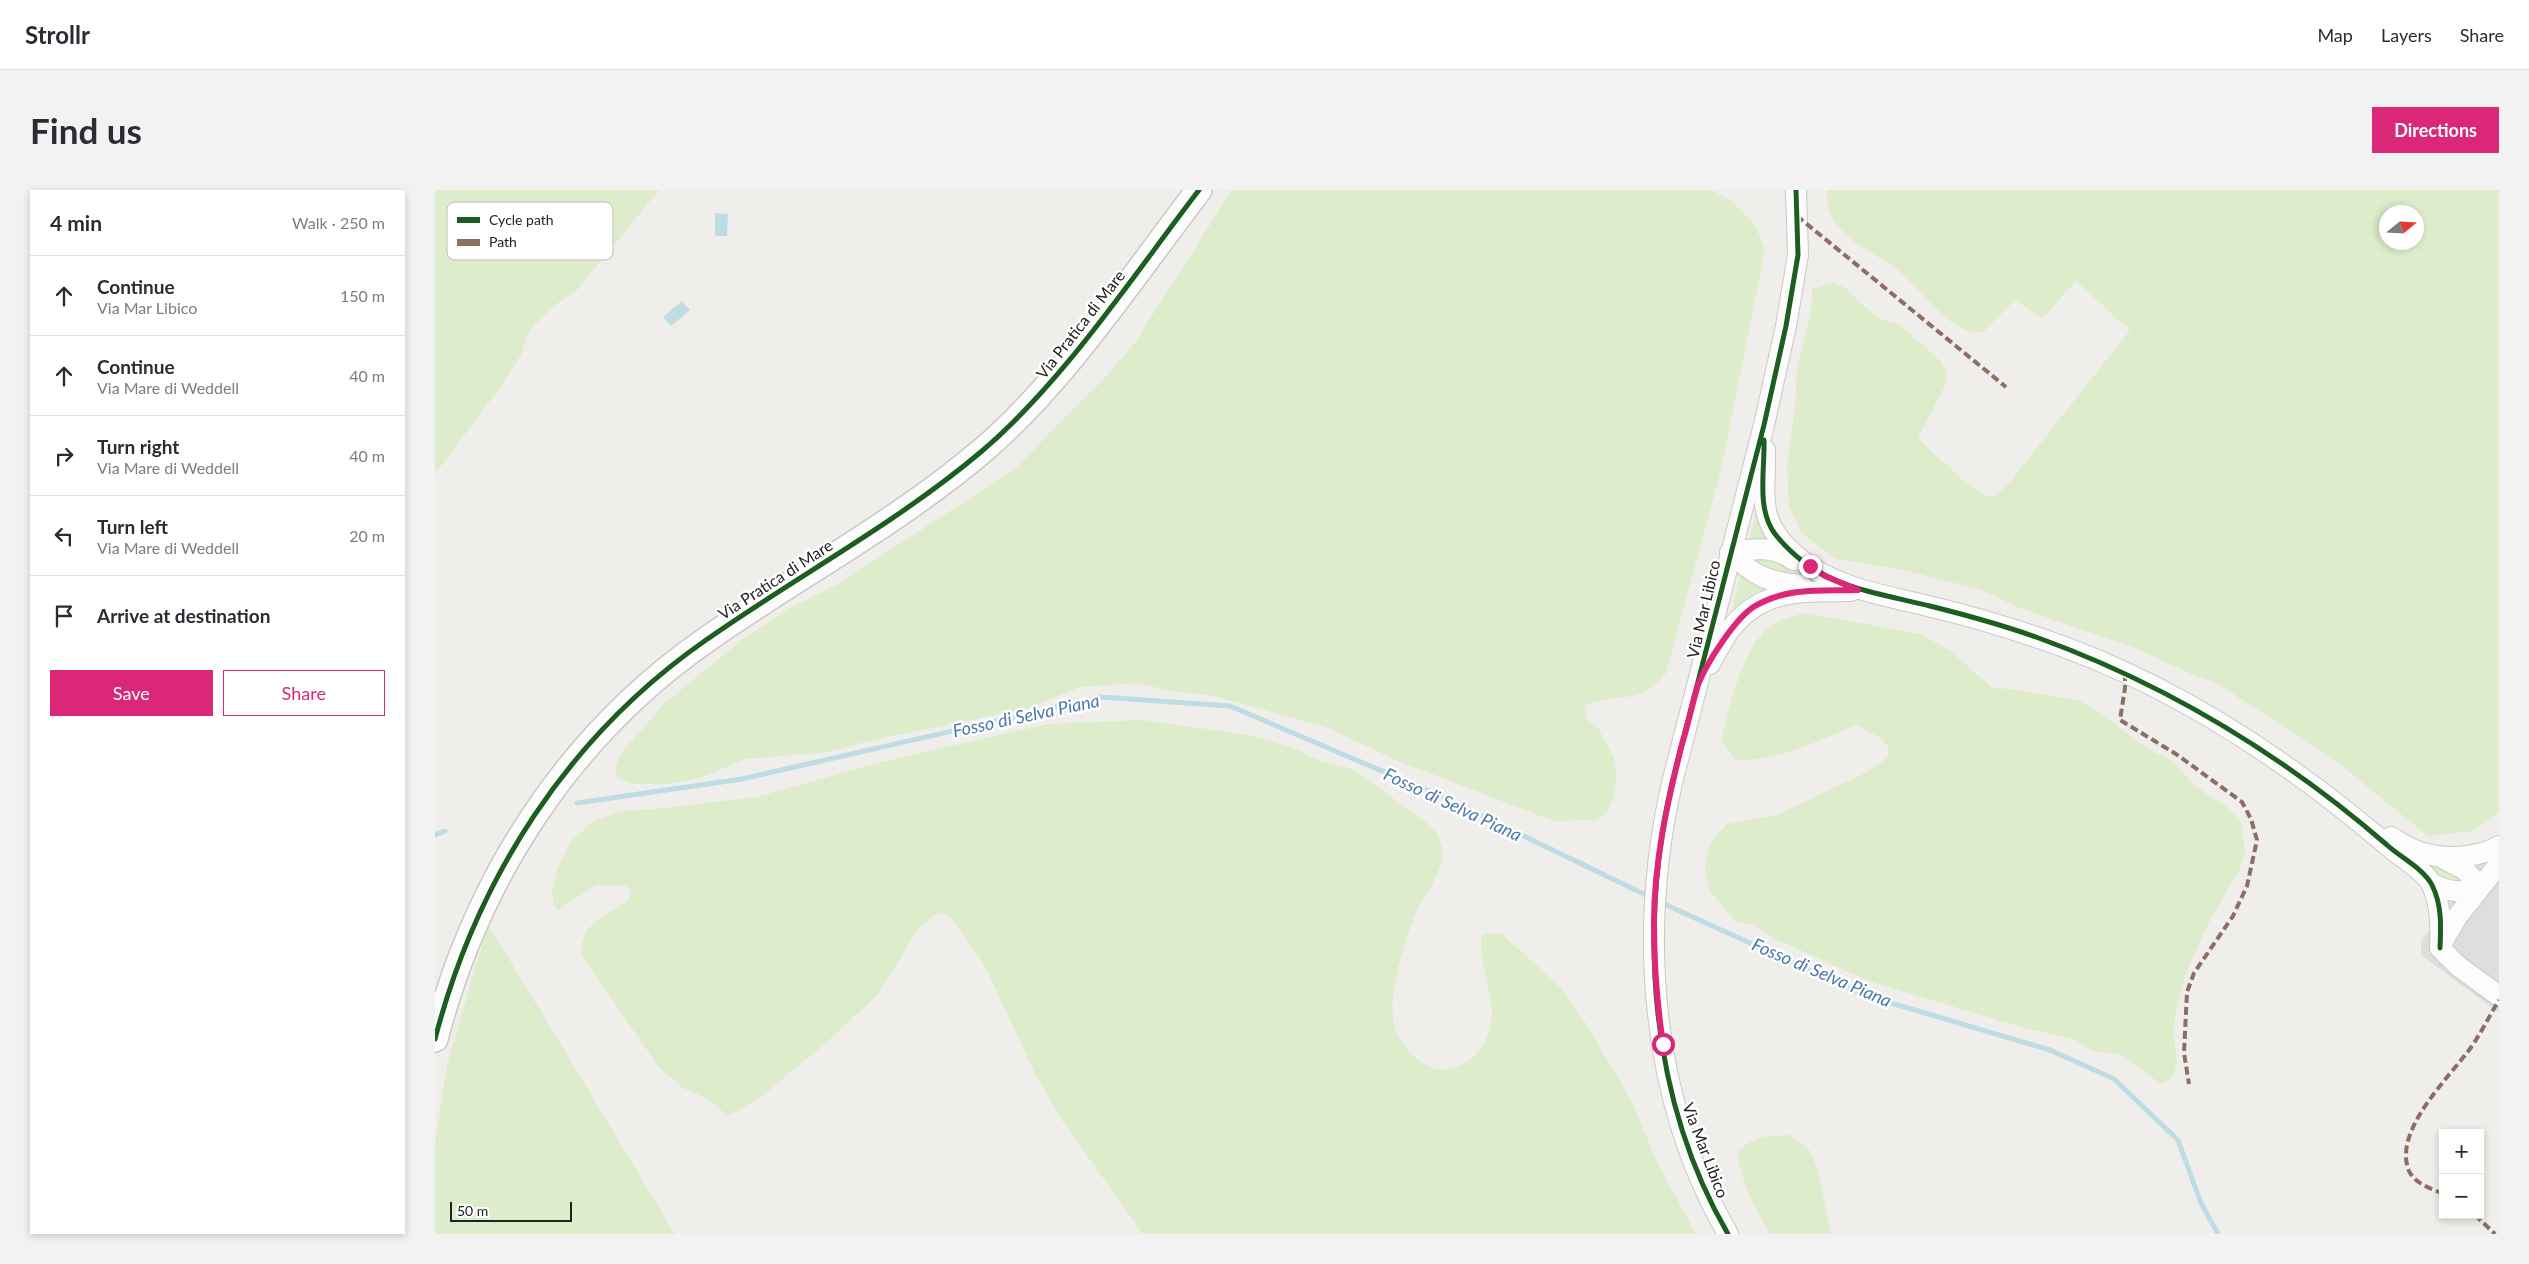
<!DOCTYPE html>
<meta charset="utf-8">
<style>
:root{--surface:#fff;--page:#f2f2f3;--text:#2b2b33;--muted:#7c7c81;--line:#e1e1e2;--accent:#db2777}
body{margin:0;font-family:Lato,sans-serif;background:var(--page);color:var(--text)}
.controls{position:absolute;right:15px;bottom:15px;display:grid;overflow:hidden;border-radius:0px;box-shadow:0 2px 8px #0003}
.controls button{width:45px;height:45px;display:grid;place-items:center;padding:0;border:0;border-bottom:1px solid var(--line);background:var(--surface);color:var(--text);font:25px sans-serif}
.compass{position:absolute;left:1944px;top:15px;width:45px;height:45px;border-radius:50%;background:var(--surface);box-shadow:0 2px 8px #0003;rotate:72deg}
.scale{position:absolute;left:15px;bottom:12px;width:122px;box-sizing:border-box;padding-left:5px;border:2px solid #222;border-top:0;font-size:14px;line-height:18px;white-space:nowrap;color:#222;-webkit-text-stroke:4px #fff;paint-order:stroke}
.stop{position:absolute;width:15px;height:15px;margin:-11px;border:4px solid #db2777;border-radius:50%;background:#fff}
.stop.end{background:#db2777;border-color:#fff;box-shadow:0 1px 5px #0008}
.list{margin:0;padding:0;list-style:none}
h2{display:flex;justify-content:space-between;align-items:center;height:65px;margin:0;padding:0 20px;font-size:21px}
h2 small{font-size:16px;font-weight:400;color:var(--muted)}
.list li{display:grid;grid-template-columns:32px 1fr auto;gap:15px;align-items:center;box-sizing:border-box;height:80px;padding:0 20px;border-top:1px solid var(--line)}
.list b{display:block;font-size:19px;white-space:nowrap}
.list p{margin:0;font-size:16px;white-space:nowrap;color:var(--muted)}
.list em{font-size:16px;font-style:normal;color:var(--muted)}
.actions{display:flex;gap:10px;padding:15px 20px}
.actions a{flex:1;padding:11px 0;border:1px solid var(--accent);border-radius:0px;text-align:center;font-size:18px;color:var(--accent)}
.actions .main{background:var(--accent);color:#fff}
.icon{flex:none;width:28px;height:28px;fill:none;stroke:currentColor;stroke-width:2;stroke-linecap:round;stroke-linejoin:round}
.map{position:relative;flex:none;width:2064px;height:1044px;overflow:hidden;border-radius:0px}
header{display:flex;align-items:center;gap:30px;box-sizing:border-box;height:70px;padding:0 25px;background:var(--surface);border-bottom:1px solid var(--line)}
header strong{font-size:24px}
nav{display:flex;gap:28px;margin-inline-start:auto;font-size:18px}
.intro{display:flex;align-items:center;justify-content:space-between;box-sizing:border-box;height:120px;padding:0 30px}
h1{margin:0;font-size:35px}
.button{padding:12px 22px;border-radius:0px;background:var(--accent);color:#fff;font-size:18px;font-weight:700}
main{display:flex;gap:30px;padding:0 30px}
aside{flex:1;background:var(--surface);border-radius:0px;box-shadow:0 2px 8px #0003}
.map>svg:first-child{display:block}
.residential{fill:#dfdedc}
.grass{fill:#ddeccb;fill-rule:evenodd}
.water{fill:#bfdbe3}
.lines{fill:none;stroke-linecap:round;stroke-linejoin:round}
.stream{stroke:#bfdbe3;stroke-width:5}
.minor-casing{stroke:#c9c8c7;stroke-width:22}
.tertiary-casing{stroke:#c9c8c7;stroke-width:28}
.minor{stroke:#fdfcfc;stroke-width:20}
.tertiary{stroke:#fdfcfc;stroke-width:25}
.quiet{stroke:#8d6e63;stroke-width:4;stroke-dasharray:8 4;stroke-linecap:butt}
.cycleway-casing{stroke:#fff;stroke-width:8}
.cycleway{stroke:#1b5e20;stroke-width:5}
.route{stroke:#db2777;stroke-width:6}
.labels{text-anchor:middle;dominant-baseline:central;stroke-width:5;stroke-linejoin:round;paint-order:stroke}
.street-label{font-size:16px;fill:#222;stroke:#fff}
.water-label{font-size:18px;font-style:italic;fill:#4a7aab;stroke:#fff}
.key{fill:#fff;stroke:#bdbdbd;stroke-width:1}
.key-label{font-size:14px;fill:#222}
</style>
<header>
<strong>Strollr</strong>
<nav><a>Map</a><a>Layers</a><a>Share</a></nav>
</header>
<div class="intro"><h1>Find us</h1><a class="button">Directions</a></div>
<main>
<aside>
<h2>4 min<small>Walk · 250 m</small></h2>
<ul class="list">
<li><svg class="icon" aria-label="ahead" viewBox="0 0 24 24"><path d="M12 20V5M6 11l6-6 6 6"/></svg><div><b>Continue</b><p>Via Mar Libico</p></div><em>150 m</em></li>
<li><svg class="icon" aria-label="ahead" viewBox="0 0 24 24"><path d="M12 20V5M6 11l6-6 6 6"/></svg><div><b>Continue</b><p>Via Mare di Weddell</p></div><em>40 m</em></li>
<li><svg class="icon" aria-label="right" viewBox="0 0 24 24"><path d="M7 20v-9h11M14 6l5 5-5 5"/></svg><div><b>Turn right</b><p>Via Mare di Weddell</p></div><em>40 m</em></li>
<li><svg class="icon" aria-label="left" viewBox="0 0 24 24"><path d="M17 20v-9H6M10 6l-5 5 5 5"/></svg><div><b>Turn left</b><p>Via Mare di Weddell</p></div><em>20 m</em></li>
<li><svg class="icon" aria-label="arrive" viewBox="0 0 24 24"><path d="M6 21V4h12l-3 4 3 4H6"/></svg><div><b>Arrive at destination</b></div></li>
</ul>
<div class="actions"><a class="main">Save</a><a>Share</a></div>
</aside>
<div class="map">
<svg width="2064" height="1044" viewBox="0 0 2064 1044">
<rect width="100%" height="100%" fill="#f0eeeb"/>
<!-- residential -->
<path class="residential" d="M 2064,647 L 2064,823 L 1986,765 L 1986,751 Z"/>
<!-- grass -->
<path class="grass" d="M 0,0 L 224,0 L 142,100 L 120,115 L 102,132 L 92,145 L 87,163 L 64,199 L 0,284 Z
M 797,0 L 1276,0 L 1296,11 L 1321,36 L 1330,60 L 1286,280 L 1231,483 C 1206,516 1185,502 1150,515 L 1152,529 L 1163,538 L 1178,566 L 1182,586 L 1178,608 L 1173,621 L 1161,630 L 1118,631 L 961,570 L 891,537 L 775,505 L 735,501 L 704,493 L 645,497 L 594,518 L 438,550 L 394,562 L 310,569 L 265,588 L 233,594 L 198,594 L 182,588 L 180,577 L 186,563 L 231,512 L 309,448 L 357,417 L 403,394 L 581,278 L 627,230 L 667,191 L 699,154 Z
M 1392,0 L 2064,0 L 2064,618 L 2062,623 L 2038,641 L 1993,646 L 1897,568 L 1781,493 L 1760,486 L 1698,457 L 1587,419 L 1546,400 L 1473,381 L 1401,369 L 1366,343 L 1354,316 L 1352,274 L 1360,219 L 1362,177 L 1376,122 L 1377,99 L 1398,93 L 1411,98 L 1435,121 L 1448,130 L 1464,134 L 1504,170 L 1512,182 L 1511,194 L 1483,248 L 1529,292 L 1552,307 L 1560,306 L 1574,293 L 1695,140 L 1641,91 L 1607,129 L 1580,110 L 1548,142 C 1514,146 1487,99 1464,81 C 1441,63 1415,55 1398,29 C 1392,20 1392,11 1392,0 ZM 1952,22 L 1982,22 L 1982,52 L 1952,52 Z
M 1321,324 L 1324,324 L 1335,351 L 1313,352 Z
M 1312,367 C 1331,367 1361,371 1370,391 L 1345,386 Z
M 1306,382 L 1339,397 L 1295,427 Z
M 1370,423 L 1485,444 L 1516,461 L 1557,498 L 1579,499 L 1645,511 L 1666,524 L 1715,560 L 1738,571 L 1760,596 L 1793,618 L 1806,632 L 1810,665 L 1803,683 L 1776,728 L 1751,782 L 1741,820 L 1738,844 L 1742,871 L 1739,883 L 1735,889 L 1726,894 L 1685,864 L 1658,861 L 1638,849 L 1589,838 L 1434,791 L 1340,749 L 1317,734 L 1301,732 L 1275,701 L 1270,678 L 1273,660 L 1280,646 L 1292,634 L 1342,625 L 1430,583 L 1453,567 L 1454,558 L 1447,549 L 1422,535 C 1383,550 1344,572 1301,570 L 1287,552 C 1291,522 1310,452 1337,435 C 1347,429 1359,426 1370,423 Z
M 707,530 L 814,545 L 859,558 L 887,572 L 920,580 L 994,635 C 1003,644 1009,654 1007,668 C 1006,682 988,710 981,723 C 970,748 952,807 959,834 C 963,853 982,874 1001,879 C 1013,882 1031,875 1039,866 C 1078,824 1040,788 1047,744 L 1066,743 L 1126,798 L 1150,832 L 1197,911 L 1221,970 L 1261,1044 L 708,1044 L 626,929 L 601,886 L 549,774 L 515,727 L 503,722 L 482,740 L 443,804 L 401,844 L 325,908 L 293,926 L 271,908 L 246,897 L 223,876 L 146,764 C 147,730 172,726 194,709 L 196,702 L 191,696 L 161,695 L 123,720 L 119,715 L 117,702 L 123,678 L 135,652 L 158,632 L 185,621 L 221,619 L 322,607 L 446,572 L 613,534 Z
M 1987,673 L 2011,676 L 2033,694 L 2014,696 Z
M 53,734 L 240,1044 L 0,1044 L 0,954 L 12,875 Z
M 1355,945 L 1376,962 L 1383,981 L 1396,1044 L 1335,1044 C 1320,1018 1306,993 1302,962 C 1317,947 1333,946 1355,945 Z"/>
<!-- water -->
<path class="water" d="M 280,23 L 293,24 L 292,46 L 280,46 Z
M 247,111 L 255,120 L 236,136 L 228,127 Z"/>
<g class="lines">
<!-- stream -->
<path class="stream" d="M 142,613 L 307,589 L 666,507 L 795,516 L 1010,608 L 1215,707
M 0,645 L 10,641
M 1225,712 L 1429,805 L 1615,860 L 1679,889 L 1743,950 L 1766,1013 L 1783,1044"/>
<!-- minor casing -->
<g class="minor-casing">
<path id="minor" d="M 1330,260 C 1331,305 1320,330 1359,364 C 1400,400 1447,404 1497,417 C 1531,425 1565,435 1598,446 C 1730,489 1848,566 1953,656 C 1966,668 1990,680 1997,695 C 2006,716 2006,736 2005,758
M 1295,362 C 1319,386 1332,392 1366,395
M 1295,362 C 1318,359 1339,355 1358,370
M 1275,474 C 1281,463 1287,451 1294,441 C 1327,397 1368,402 1416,401
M 1956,647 C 1963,651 1970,656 1977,659 C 2002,670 2040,670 2064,656
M 2005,667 L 2030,680 L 2045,697
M 1996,693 C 2014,703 2026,703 2045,697
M 2007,753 L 2022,727 L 2064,674
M 2005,758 L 2023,776 L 2064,806
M 1293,1044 C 1215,910 1203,742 1237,593 L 1329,235 L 1351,136 L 1363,65 L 1361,0"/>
</g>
<!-- tertiary casing -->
<g class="tertiary-casing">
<path id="tertiary" d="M 0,849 C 42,688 133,546 271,450 C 362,386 462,333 547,261 C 630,190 697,87 764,0"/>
</g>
<!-- minor -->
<use href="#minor" class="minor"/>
<!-- tertiary -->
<use href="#tertiary" class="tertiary"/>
<!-- quiet -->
<path class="quiet" d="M 1362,26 L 1571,197
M 1690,483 L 1690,498 L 1685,530 L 1741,564 L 1807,612 L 1816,629 L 1822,650 L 1812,696 L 1798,726 L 1759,783 L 1752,802 L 1749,863 L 1754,894
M 2008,1004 C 1996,998 1980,994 1974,981 C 1957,940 2016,886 2037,856 C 2047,841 2055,825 2064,810
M 2040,1025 L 2060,1044"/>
<!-- cycleway casing -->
<g class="cycleway-casing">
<path id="cycleway" d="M 1329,250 C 1330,279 1321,319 1340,344 C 1382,397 1435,401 1495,416 C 1531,425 1567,435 1601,447 C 1731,494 1848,565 1952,655 C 1965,667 1989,679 1997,695 C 2007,715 2006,736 2005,758
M 0,849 C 42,688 133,546 271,450 C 362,386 462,333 547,261 C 630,190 697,87 764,0
M 1293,1044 C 1215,910 1203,742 1237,593 L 1329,235 L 1351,136 L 1363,65 L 1361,0"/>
</g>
<!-- cycleway -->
<use href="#cycleway" class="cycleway"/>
</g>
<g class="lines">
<!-- route -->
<path class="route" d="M 1228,854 C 1222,814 1219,774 1219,733 C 1219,672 1232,613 1247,554 C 1253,535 1257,514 1263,495 C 1271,474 1300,428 1320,416 C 1352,397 1387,401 1423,400 L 1390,386 L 1375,376"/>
</g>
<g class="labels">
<!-- street labels -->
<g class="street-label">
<text transform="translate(645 134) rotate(-52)">Via Pratica di Mare</text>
<text transform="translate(340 389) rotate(-33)">Via Pratica di Mare</text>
<text transform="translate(1268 419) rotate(-77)">Via Mar Libico</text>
<text transform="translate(1271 960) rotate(69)">Via Mar Libico</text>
</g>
<!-- water labels -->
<g class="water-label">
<text transform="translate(591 525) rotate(-12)">Fosso di Selva Piana</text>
<text transform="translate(1018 614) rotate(25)">Fosso di Selva Piana</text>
<text transform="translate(1387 782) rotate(23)">Fosso di Selva Piana</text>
</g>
</g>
<!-- legend -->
<rect x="12" y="12" width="166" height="58" rx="8" class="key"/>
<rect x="22" y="27" width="23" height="6" fill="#1b5e20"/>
<rect x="22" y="49" width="23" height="7" fill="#8d6e63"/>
<g class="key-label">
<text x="54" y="35">Cycle path</text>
<text x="54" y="57">Path</text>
</g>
</svg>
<div class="controls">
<button>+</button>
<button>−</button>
</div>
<svg class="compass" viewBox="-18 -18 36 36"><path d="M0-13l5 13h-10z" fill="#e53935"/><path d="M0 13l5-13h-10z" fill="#7c7c81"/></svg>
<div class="scale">50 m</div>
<div class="stop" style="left:1228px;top:854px"></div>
<div class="stop end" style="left:1375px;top:376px"></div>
</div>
</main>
